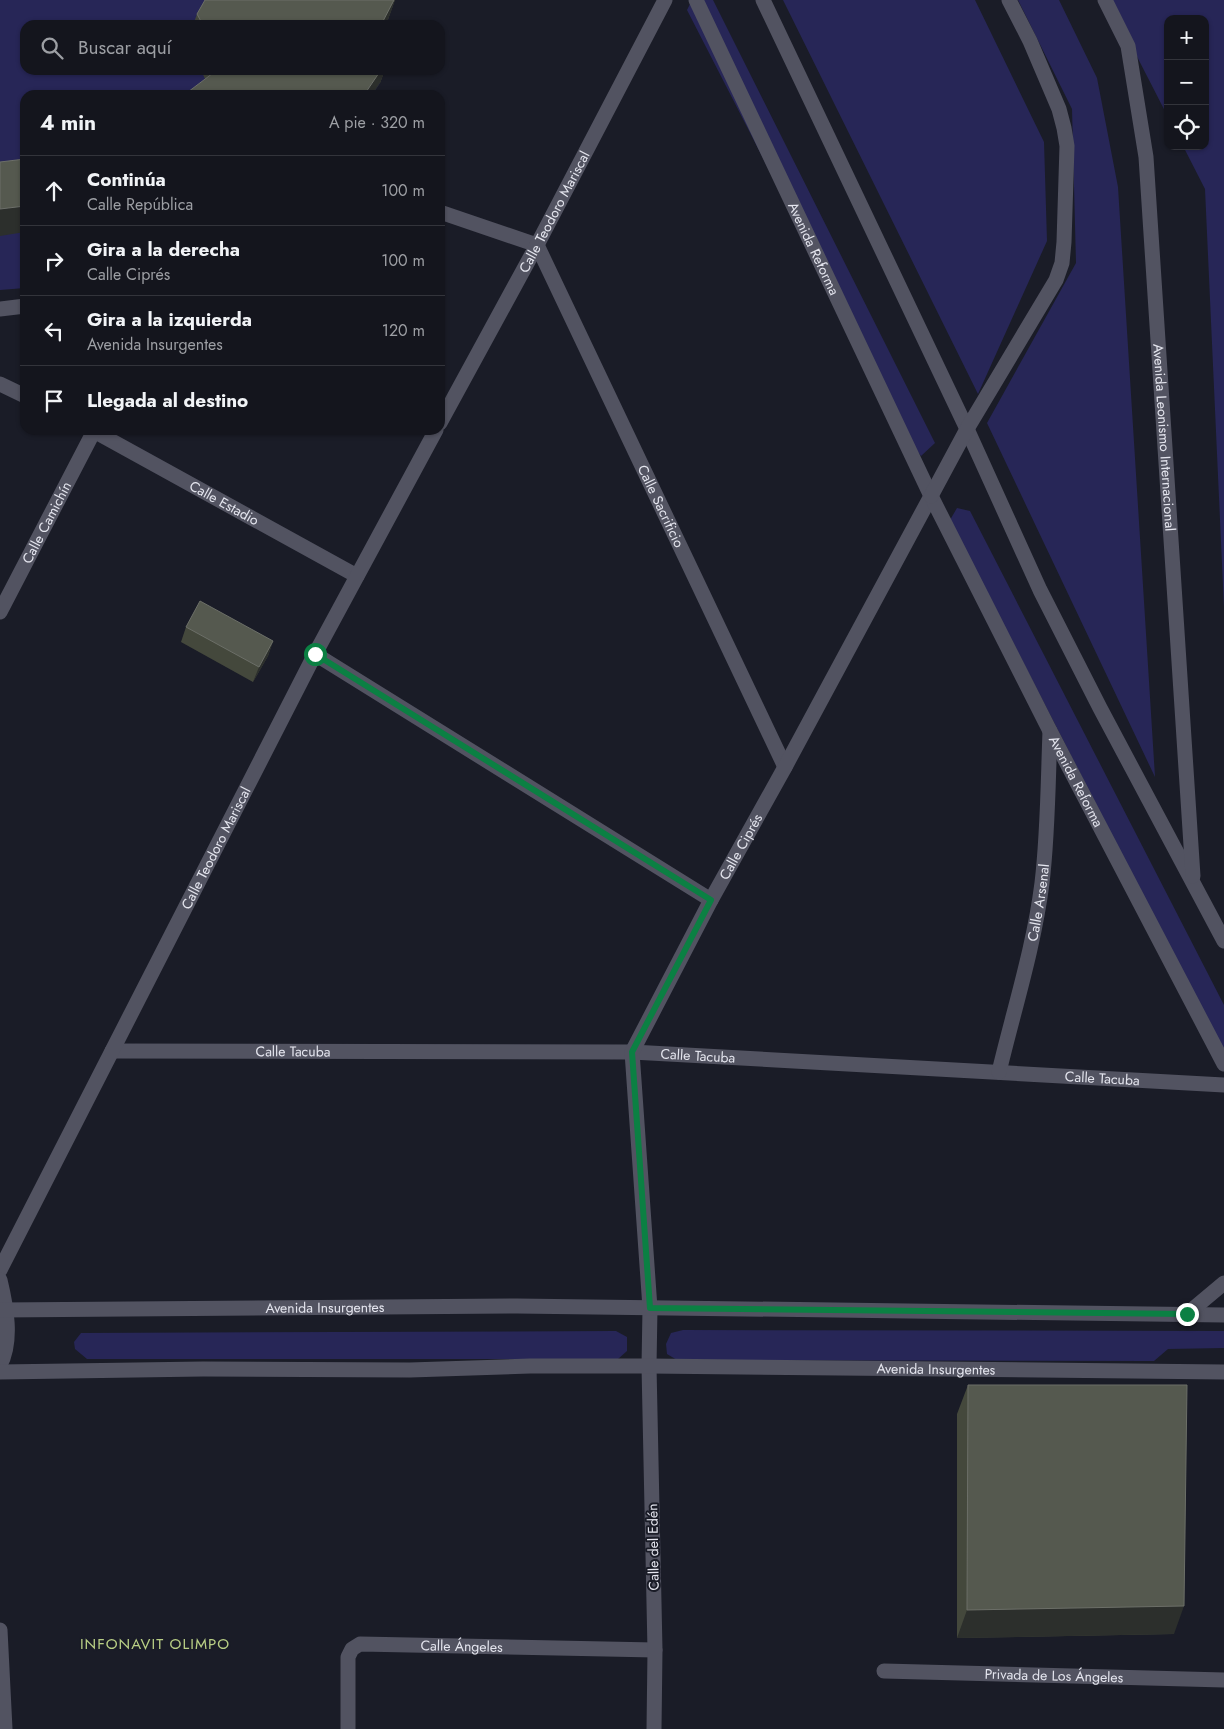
<!DOCTYPE html>
<html lang="es">
<meta charset="utf-8">
<style>
:root{--surface:#14151d;--page:#21222a;--text:#f1f3f6;--muted:#9d9fa4;--line:#33343b}
body{margin:0;font-family:Jost,sans-serif;background:var(--page);color:var(--text)}
.controls{position:absolute;right:15px;top:15px;display:grid;overflow:hidden;border-radius:10px;box-shadow:0 1px 4px #0004}
.controls button{width:45px;height:45px;display:grid;place-items:center;padding:0;border:0;border-bottom:1px solid var(--line);background:var(--surface);color:var(--text);font:25px sans-serif}
.stop{position:absolute;width:15px;height:15px;margin:-11px;border:4px solid #0b8043;border-radius:50%;background:#fff}
.stop.end{background:#0b8043;border-color:#fff;box-shadow:0 1px 5px #0008}
.list{margin:0;padding:0;list-style:none}
h2{display:flex;justify-content:space-between;align-items:center;height:65px;margin:0;padding:0 20px;font-size:21px}
h2 small{font-size:16px;font-weight:400;color:var(--muted)}
.list li{display:grid;grid-template-columns:32px 1fr auto;gap:15px;align-items:center;box-sizing:border-box;height:70px;padding:0 20px;border-top:1px solid var(--line)}
.list b{display:block;font-size:19px;white-space:nowrap}
.list p{margin:0;font-size:16px;white-space:nowrap;color:var(--muted)}
.list em{font-size:16px;font-style:normal;color:var(--muted)}
.icon{flex:none;width:28px;height:28px;fill:none;stroke:currentColor;stroke-width:2;stroke-linecap:round;stroke-linejoin:round}
.map{position:relative;flex:none;width:1224px;height:1729px;overflow:hidden}
.search{position:absolute;background:var(--surface);box-shadow:0 1px 4px #0004;left:20px;top:20px;width:425px;height:55px;display:flex;align-items:center;gap:12px;box-sizing:border-box;padding:0 18px;border-radius:15px;color:var(--muted);font-size:19px}
.panel{position:absolute;background:var(--surface);box-shadow:0 1px 4px #0004;left:20px;top:90px;width:425px;height:345px;border-radius:15px}
.map>svg:first-child{display:block}
.green{fill:#272657}
.lines{fill:none;stroke-linecap:round;stroke-linejoin:round}
.lane{stroke:#525361;stroke-width:15}
.street{stroke:#525361;stroke-width:15}
.secondary{stroke:#525361;stroke-width:15}
.wall{fill:#44483c}
.shaded-wall{fill:#2c2f2c}
.building{fill:#55594f;stroke:#6c6f68}
.route{stroke:#0b8043;stroke-width:6}
.labels{text-anchor:middle;dominant-baseline:central;stroke-width:4;stroke-linejoin:round;paint-order:stroke}
.street-label{font-size:14px;fill:#e4e5ee;stroke:#1a1c27}
.neighbourhood-label{font-size:15px;letter-spacing:1px;fill:#b9cf85;stroke:#1a1c27}
</style>
<div class="map">
<svg width="1224" height="1729" viewBox="0 0 1224 1729">
<rect width="100%" height="100%" fill="#1a1c27"/>
<!-- green -->
<path class="green" d="M 0,0 L 390,0 L 388,21 L 386,25 L 25,25 L 25,70 L 362,70 L 361,73 L 380,83 L 372,95 L 25,95 L 25,288 L 0,290 Z
M 692,0 L 713,0 L 935,443 L 921,456 L 905,435 L 687,10 Z
M 783,0 L 975,0 L 1044,142 L 1047,241 L 978,394 Z
M 1018,0 L 1059,0 L 1097,78 L 1118,187 L 1155,777 L 987,423 L 1076,263 L 1072,109 Z
M 1108,0 L 1224,0 L 1224,608 L 1205,189 L 1183,146 L 1205,146 L 1205,19 L 1168,19 L 1168,117 Z
M 957,508 L 970,511 L 1224,1005 L 1224,1053 L 950,520 Z
M 683,1330 L 1224,1331 L 1224,1348 L 1168,1349 L 1154,1361 L 677,1360 L 667,1354 L 666,1344 L 671,1333 Z
M 616,1331 L 627,1337 L 627,1351 L 618,1359 L 87,1359 L 75,1349 L 74,1342 L 81,1333 Z"/>
<g class="lines">
<!-- lane -->
<path class="lane" d="M 440,212 L 537,245
M 0,309 L 25,306"/>
<!-- street -->
<g class="street">
<path id="s1" d="M 537,245 L 785,767"/>
<path d="M 0,384 L 25,396"/>
<path id="s2" d="M 440,423 L 537,245 L 665,0"/>
<path id="s3" d="M 92,430 L 357,576"/>
<path id="s4" d="M 0,612 L 94,431"/>
<path d="M 315,654 L 711,900"/>
<path id="s5" d="M 112,1051 L 632,1052 L 1224,1085"/>
<path id="s6" d="M 999,1072 C 1014,1009 1034,947 1042,883 C 1048,833 1048,782 1050,731"/>
<path id="s7" d="M 0,1270 L 315,654 L 436,430"/>
<path d="M 0,1280 C 6,1305 13,1341 0,1365"/>
<path d="M 0,1630 L 5,1729"/>
<path id="s8" d="M 884,1671 L 1224,1680"/>
<path id="s9" d="M 348,1729 L 348,1657 L 352,1649 L 360,1644 L 655,1650"/>
<path id="s10" d="M 654,1729 L 655,1650 L 649,1366 L 650,1308 L 632,1052 L 711,900 L 785,767 L 931,496"/>
</g>
<!-- secondary -->
<g class="secondary">
<path id="s11" d="M 696,0 L 931,496 L 1050,731 L 1224,1064"/>
<path d="M 763,0 L 967,429 L 1040,590 L 1100,708 L 1224,941"/>
<path id="s12" d="M 1105,0 L 1128,46 L 1146,157 L 1193,876"/>
<path d="M 931,496 L 967,429 L 1056,280 L 1062,263 L 1064,242 L 1067,146 L 1064,128 L 1059,109 L 1030,41 L 1009,0"/>
<path id="s13" d="M 0,1310 L 517,1306 L 1224,1315"/>
<path d="M 1187,1314 L 1224,1283"/>
<path id="s14" d="M 0,1372 L 203,1369 L 410,1370 L 530,1366 L 649,1366 L 1224,1372"/>
</g>
</g>
<!-- wall -->
<path class="wall" d="M 205,0 L 395,0 L 386,25 L 193,25 L 197,14 Z
M 201,70 L 385,70 L 380,83 L 205,79 Z
M 186,627 L 273,641 L 268,656 L 253,682 L 181,642 Z
M 968,1385 L 1174,1634 L 957,1638 L 957,1414 Z"/>
<!-- shaded-wall -->
<path class="shaded-wall" d="M 394,0 L 395,0 L 386,25 L 381,25 Z
M 381,70 L 385,70 L 380,83 L 372,95 L 364,95 Z
M 25,206 L 25,232 L 0,236 L 0,209 Z
M 273,641 L 268,656 L 253,682 L 259,667 Z
M 1184,1606 L 1174,1634 L 957,1638 L 967,1610 Z"/>
<!-- building -->
<path class="building" d="M 205,0 L 394,0 L 381,25 L 203,25 L 197,14 Z
M 217,70 L 381,70 L 364,95 L 184,95 Z
M 25,159 L 25,206 L 0,209 L 0,162 Z
M 200,601 L 273,641 L 259,667 L 186,627 Z
M 968,1385 L 1187,1385 L 1184,1606 L 967,1610 Z"/>
<g class="lines">
<!-- route -->
<path class="route" d="M 315,654 L 711,900 L 632,1052 L 650,1308 L 1187,1314"/>
</g>
<g class="labels">
<!-- street labels -->
<g class="street-label">
<text stroke="none"><textPath href="#s2" startOffset="240">Calle Teodoro Mariscal</textPath></text>
<text stroke="none"><textPath href="#s11" startOffset="275">Avenida Reforma</textPath></text>
<text stroke="none"><textPath href="#s12" startOffset="445">Avenida Leonismo Internacional</textPath></text>
<text stroke="none"><textPath href="#s3" startOffset="151">Calle Estadio</textPath></text>
<text stroke="none"><textPath href="#s1" startOffset="289">Calle Sacrificio</textPath></text>
<text stroke="none"><textPath href="#s4" startOffset="101">Calle Camichín</textPath></text>
<text stroke="none"><textPath href="#s11" startOffset="869">Avenida Reforma</textPath></text>
<text stroke="none"><textPath href="#s10" startOffset="910">Calle Ciprés</textPath></text>
<text stroke="none"><textPath href="#s7" startOffset="474">Calle Teodoro Mariscal</textPath></text>
<text stroke="none"><textPath href="#s6" startOffset="174">Calle Arsenal</textPath></text>
<text stroke="none"><textPath href="#s5" startOffset="181">Calle Tacuba</textPath></text>
<text stroke="none"><textPath href="#s5" startOffset="586">Calle Tacuba</textPath></text>
<text stroke="none"><textPath href="#s5" startOffset="991">Calle Tacuba</textPath></text>
<text stroke="none"><textPath href="#s13" startOffset="325">Avenida Insurgentes</textPath></text>
<text stroke="none"><textPath href="#s14" startOffset="936">Avenida Insurgentes</textPath></text>
<text transform="translate(653 1547) rotate(-91)">Calle del Edén</text>
<text stroke="none"><textPath href="#s9" startOffset="192">Calle Ángeles</textPath></text>
<text stroke="none"><textPath href="#s8" startOffset="170">Privada de Los Ángeles</textPath></text>
</g>
<!-- neighbourhood labels -->
<g class="neighbourhood-label">
<text x="155" y="1644">INFONAVIT OLIMPO</text>
</g>
</g>
</svg>
<div class="controls">
<button>+</button>
<button>−</button>
<button><svg class="icon" aria-label="locate" viewBox="0 0 24 24"><circle cx="12" cy="12" r="6"/><path d="M12 2v4M12 18v4M2 12h4M18 12h4"/></svg></button>
</div>
<div class="stop" style="left:315px;top:654px"></div>
<div class="stop end" style="left:1187px;top:1314px"></div>
<div class="search"><svg class="icon" aria-label="search" viewBox="0 0 24 24"><circle cx="10" cy="10" r="6"/><path d="M15 15l6 6"/></svg>Buscar aquí</div>
<section class="panel">
<h2>4 min<small>A pie · 320 m</small></h2>
<ul class="list">
<li><svg class="icon" aria-label="ahead" viewBox="0 0 24 24"><path d="M12 20V5M6 11l6-6 6 6"/></svg><div><b>Continúa</b><p>Calle República</p></div><em>100 m</em></li>
<li><svg class="icon" aria-label="right" viewBox="0 0 24 24"><path d="M7 20v-9h11M14 6l5 5-5 5"/></svg><div><b>Gira a la derecha</b><p>Calle Ciprés</p></div><em>100 m</em></li>
<li><svg class="icon" aria-label="left" viewBox="0 0 24 24"><path d="M17 20v-9H6M10 6l-5 5 5 5"/></svg><div><b>Gira a la izquierda</b><p>Avenida Insurgentes</p></div><em>120 m</em></li>
<li><svg class="icon" aria-label="arrive" viewBox="0 0 24 24"><path d="M6 21V4h12l-3 4 3 4H6"/></svg><div><b>Llegada al destino</b></div></li>
</ul>
</section>
</div>
